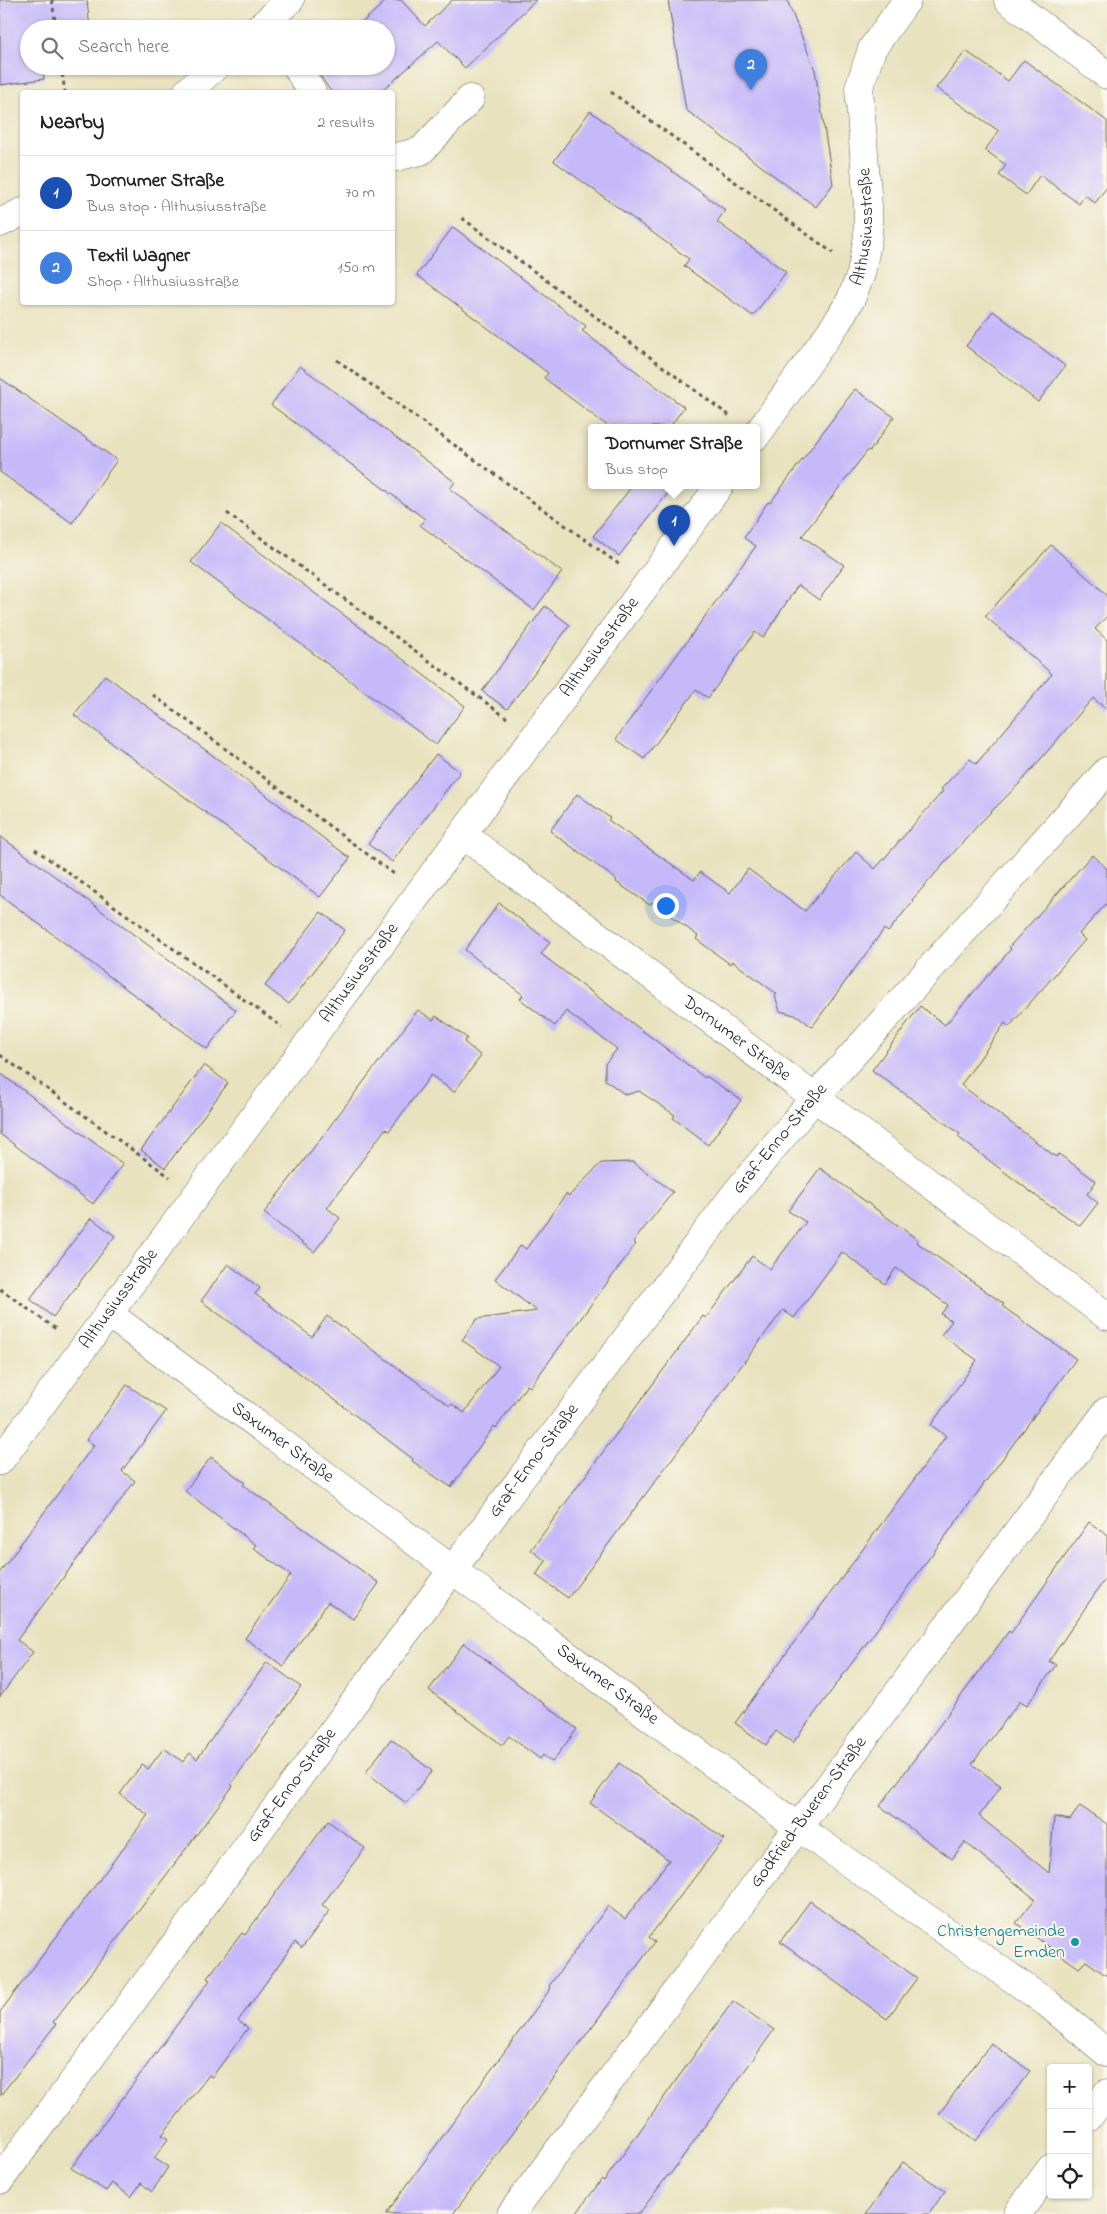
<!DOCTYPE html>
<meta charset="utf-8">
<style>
:root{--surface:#fff;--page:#f6f6f6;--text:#202124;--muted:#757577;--line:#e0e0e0;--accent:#b45309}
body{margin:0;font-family:"Indie Flower",sans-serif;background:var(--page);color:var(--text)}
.controls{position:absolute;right:15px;bottom:15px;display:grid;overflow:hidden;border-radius:5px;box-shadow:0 1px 4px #0004}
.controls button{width:45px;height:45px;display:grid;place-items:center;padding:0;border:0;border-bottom:1px solid var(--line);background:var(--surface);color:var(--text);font:25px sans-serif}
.you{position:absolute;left:665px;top:905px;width:18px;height:18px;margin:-12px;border:4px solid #fff;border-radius:50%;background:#1a73e8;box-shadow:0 0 0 8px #1a73e833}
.badge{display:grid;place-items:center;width:32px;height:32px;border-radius:50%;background:var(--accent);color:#fff;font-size:16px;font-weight:700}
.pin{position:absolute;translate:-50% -41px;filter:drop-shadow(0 1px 2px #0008)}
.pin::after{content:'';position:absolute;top:26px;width:18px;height:15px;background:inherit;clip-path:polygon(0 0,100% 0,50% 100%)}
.popup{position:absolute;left:588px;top:424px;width:172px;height:65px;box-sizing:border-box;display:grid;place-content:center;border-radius:5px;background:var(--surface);filter:drop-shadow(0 1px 4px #0005);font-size:16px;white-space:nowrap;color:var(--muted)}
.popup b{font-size:19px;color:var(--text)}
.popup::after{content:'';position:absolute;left:50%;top:100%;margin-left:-10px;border:10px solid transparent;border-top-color:var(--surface)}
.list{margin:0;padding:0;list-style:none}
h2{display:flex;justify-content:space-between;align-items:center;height:65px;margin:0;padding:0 20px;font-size:21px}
h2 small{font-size:16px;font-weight:400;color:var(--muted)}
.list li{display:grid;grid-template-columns:32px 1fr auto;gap:15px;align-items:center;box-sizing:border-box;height:75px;padding:0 20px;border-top:1px solid var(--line)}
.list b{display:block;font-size:19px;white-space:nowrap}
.list p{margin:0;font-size:16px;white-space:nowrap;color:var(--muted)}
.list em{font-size:16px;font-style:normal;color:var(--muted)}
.icon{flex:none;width:28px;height:28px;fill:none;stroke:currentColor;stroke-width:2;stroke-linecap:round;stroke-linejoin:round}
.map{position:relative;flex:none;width:1107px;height:2214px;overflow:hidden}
.search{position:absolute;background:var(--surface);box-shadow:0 1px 4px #0004;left:20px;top:20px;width:375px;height:55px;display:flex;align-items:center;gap:12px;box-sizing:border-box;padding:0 18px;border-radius:28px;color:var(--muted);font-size:19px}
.panel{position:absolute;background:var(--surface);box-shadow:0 1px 4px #0004;left:20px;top:90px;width:375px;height:215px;border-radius:5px}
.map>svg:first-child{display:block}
.building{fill:#c6b9fa}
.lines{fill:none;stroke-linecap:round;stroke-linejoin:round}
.minor-casing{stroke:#646155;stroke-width:29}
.path{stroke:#646155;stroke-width:3;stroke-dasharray:4 4;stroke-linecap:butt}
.minor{stroke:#fff;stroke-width:28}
.culture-dot{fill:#0f9aa8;stroke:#fbf7ec;stroke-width:2}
.labels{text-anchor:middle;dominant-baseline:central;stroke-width:4;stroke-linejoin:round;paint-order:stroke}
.street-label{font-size:18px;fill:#1c1c1c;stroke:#fbf7ec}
.culture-label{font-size:18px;fill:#0d838f;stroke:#fbf7ec;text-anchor:end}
</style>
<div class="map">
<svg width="1107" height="2214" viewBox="0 0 1107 2214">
<rect width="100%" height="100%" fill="#fbf7ec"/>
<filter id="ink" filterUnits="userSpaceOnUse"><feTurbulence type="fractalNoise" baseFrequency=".02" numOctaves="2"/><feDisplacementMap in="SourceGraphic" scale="10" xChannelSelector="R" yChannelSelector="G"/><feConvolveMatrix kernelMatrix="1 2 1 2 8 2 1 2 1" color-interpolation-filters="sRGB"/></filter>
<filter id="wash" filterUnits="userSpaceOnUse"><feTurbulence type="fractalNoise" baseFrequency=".0096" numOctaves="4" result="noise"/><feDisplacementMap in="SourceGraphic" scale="20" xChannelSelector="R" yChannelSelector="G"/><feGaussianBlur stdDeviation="1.12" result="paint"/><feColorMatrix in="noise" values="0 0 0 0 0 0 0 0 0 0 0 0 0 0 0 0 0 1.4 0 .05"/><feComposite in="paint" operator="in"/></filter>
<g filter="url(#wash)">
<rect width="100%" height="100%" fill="#e9e2bf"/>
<g id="blocks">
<!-- building -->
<path class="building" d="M 0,0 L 87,0 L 90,29 L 29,29 L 29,66 L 43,66 L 44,79 L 0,85 Z
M 387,0 L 401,0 L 425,26 L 452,0 L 536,0 L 465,68 L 438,41 L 381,92 L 331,92 L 314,66 L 386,66 L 386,29 L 355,29 Z
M 668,0 L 787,0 L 815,70 L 833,184 L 816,207 L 686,110 Z
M 966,51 L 1008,81 L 1024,60 L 1107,121 L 1107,187 L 1095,203 L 1085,195 L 1079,204 L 1040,175 L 1026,195 L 999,175 L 1006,165 L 985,150 L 999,131 L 936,88 Z
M 590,111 L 725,210 L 717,222 L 786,272 L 753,316 L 684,266 L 689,259 L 554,161 Z
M 453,227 L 586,326 L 582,331 L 684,407 L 670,427 L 609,427 L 544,378 L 548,373 L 417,275 Z
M 993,311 L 1065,366 L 1038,402 L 966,346 Z
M 300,366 L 455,482 L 450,489 L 562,572 L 534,610 L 420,525 L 425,519 L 271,405 Z
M 0,378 L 117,460 L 72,523 L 0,472 Z
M 855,389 L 894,417 L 870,451 L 868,450 L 802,536 L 844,565 L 819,600 L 798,585 L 763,638 L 755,632 L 708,698 L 696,690 L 644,759 L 616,739 L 756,546 L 744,538 L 768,502 L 770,503 Z
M 633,485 L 674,485 L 619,556 L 593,536 Z
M 221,523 L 465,706 L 436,745 L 191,562 Z
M 1051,545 L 1107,595 L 1107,616 L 1095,629 L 1107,640 L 1107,710 L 1093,698 L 1022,781 L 978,825 L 912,900 L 913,901 L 888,932 L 884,929 L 812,1027 L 798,1016 L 780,1011 L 775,996 L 777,994 L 732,961 L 730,964 L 696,939 L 698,936 L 652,902 L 650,905 L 616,882 L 617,880 L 550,831 L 577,794 L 610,818 L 608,820 L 694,880 L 700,872 L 730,893 L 748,869 L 805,911 L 856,852 L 875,869 L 943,791 L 941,789 L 970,759 L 976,764 L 1052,674 L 985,616 Z
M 545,606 L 570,625 L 507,709 L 482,691 Z
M 105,675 L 350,858 L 320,897 L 74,715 Z
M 436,754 L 460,772 L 392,862 L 368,844 Z
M 0,836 L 236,1010 L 207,1049 L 0,895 Z
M 1092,855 L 1107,869 L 1107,903 L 1079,934 L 1085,940 L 1009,1027 L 1005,1023 L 961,1085 L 1056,1157 L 1059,1154 L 1096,1181 L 1087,1194 L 1098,1203 L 1080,1226 L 1052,1206 L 1051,1207 L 958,1137 L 960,1134 L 872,1070 L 920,1006 L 945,1025 L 1011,949 L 1009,947 Z
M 499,903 L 550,942 L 541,954 L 705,1078 L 706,1076 L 741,1100 L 708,1145 L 673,1118 L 675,1115 L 639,1091 L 626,1095 L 605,1080 L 605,1064 L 617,1049 L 566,1011 L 555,1026 L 520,999 L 523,995 L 465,950 Z
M 321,912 L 345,930 L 289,1004 L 265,986 Z
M 418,1010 L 433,1020 L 436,1016 L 467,1038 L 464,1042 L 481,1056 L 454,1092 L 431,1075 L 389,1131 L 385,1129 L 327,1208 L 340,1218 L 314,1252 L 264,1213 Z
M 204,1065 L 228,1083 L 165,1168 L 141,1150 Z
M 0,1073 L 123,1164 L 93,1204 L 0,1134 Z
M 633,1162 L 673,1192 L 633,1242 L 636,1244 L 530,1387 L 527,1385 L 496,1428 L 494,1426 L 451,1487 L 412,1461 L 413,1459 L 290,1366 L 201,1301 L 228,1264 L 260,1288 L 255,1294 L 312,1337 L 327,1316 L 450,1406 L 452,1404 L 464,1413 L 499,1366 L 462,1340 L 477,1319 L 537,1311 L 495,1279 L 521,1245 L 526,1249 L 566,1194 L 569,1196 L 601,1163 Z
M 820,1168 L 918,1240 L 916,1242 L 1004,1304 L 1002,1306 L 1076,1359 L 793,1743 L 776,1731 L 766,1745 L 735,1723 L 946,1436 L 931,1425 L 977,1360 L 941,1335 L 952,1321 L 941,1314 L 948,1305 L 896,1268 L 885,1284 L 842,1252 L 794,1318 L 783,1310 L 568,1598 L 536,1575 L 546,1561 L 531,1550 L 703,1316 L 706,1318 L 752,1256 L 770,1269 L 806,1222 L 788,1211 Z
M 91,1218 L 115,1236 L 53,1317 L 30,1299 Z
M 127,1385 L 166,1411 L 122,1471 L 135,1481 L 17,1640 L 33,1652 L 0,1697 L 0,1572 L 94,1445 L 86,1440 Z
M 211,1457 L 245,1483 L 243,1485 L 379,1583 L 353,1619 L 328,1602 L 283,1666 L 245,1638 L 291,1575 L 253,1548 L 256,1545 L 185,1491 Z
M 1089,1522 L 1107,1535 L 1107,1576 L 1049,1661 L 1056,1665 L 1027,1705 L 1020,1701 L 972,1764 L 1001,1786 L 979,1816 L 1049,1873 L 1054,1817 L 1070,1820 L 1080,1806 L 1107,1824 L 1107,1976 L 1086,1961 L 1079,1968 L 1016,1923 L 1035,1899 L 965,1842 L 952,1859 L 880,1806 L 1009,1631 L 1011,1633 Z
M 464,1643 L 577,1729 L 552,1762 L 543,1755 L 540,1759 L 509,1736 L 502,1745 L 429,1690 Z
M 267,1662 L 301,1687 L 231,1784 L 233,1786 L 161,1882 L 53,2022 L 56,2024 L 0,2096 L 0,2012 L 148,1815 L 120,1794 L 142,1764 L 148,1769 L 164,1748 L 183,1762 L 190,1753 L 197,1759 Z
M 391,1739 L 432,1771 L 406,1803 L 366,1772 Z
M 619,1763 L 724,1839 L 649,1937 L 655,1942 L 453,2214 L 386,2214 L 551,1988 L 549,1986 L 608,1906 L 625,1919 L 669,1860 L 590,1803 Z
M 328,1821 L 365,1848 L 322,1905 L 330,1910 L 302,1948 L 295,1942 L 238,2021 L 248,2028 L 212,2077 L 209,2075 L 162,2135 L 168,2139 L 154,2158 L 168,2167 L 152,2192 L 141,2183 L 131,2197 L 112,2183 L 106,2191 L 71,2168 L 210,1980 L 207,1978 L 242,1933 L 245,1935 Z
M 810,1901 L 917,1978 L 887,2019 L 780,1942 Z
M 733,2001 L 774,2030 L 669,2176 L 668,2175 L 639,2214 L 576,2214 L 602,2179 L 604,2181 Z
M 991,2043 L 1030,2071 L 976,2141 L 939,2114 Z
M 903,2162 L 945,2191 L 929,2214 L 866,2214 Z"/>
</g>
</g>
<g filter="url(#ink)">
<use href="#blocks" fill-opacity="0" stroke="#646155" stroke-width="1"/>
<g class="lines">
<!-- minor casing -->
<g class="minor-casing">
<g id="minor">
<path d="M 1008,0 L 1107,75"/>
<path d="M 258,29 L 290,0"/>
<path d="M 296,66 L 312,92"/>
<path d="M 187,92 L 216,66"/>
<path d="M 392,158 L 421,151 L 470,99"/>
<path d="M 0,223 L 22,212"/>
<path id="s1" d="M 756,436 L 838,321 L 851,299 L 861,274 L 868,236 L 868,207 L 859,88 L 872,49 L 907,0"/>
<path id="s2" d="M 463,835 L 1107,1316"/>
<path id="s3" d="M 109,1314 L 798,1827 L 1047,2003 L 1107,2053"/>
<path id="s4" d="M 0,1461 L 720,485"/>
<path d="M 1088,2118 L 1107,2093"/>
<path id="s5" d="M 0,2180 L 453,1569 L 735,1194 L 815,1097 L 1107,771"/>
<path id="s6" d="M 511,2214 L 1107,1411"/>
<path d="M 1017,2214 L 1051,2168"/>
</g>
</g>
<!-- path -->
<path class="path" d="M 52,0 L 56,29
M 61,66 L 65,92
M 611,92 L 833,253
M 462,218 L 731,417
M 337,360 L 620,565
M 227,513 L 507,718
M 153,695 L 394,874
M 35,849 L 282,1027
M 0,1055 L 170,1177
M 0,1289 L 56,1329"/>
<!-- minor -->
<use href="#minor" class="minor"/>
</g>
</g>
<!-- markers -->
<circle class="culture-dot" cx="1075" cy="1942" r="5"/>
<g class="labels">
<!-- street labels -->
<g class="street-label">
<text stroke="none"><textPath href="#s1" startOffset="241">Althusiusstraße</textPath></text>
<text stroke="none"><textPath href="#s4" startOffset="1011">Althusiusstraße</textPath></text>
<text stroke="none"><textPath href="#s4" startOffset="606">Althusiusstraße</textPath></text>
<text stroke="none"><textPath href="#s2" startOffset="341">Dornumer Straße</textPath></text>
<text stroke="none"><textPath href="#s5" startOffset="1301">Graf-Enno-Straße</textPath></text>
<text stroke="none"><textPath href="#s4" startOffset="201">Althusiusstraße</textPath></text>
<text stroke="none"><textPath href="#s3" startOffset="216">Saxumer Straße</textPath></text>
<text stroke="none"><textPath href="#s5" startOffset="896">Graf-Enno-Straße</textPath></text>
<text stroke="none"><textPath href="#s3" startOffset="621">Saxumer Straße</textPath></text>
<text stroke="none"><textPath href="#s5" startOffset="491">Graf-Enno-Straße</textPath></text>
<text stroke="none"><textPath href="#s6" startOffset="500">Godfried-Bueren-Straße</textPath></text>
</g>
<!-- culture labels -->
<g class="culture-label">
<text x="1065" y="1932">Christengemeinde<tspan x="1065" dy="21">Emden</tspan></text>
</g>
</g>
</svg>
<div class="controls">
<button>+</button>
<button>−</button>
<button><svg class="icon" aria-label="locate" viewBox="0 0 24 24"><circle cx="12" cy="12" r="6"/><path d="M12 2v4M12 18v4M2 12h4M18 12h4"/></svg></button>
</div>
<div class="you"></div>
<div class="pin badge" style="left:674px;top:546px;background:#1a4fb4">1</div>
<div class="popup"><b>Dornumer Straße</b>Bus stop</div>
<div class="pin badge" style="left:751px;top:90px;background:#3f7fe0">2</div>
<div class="search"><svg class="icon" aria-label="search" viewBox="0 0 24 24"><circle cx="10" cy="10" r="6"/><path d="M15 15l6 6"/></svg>Search here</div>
<section class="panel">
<h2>Nearby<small>2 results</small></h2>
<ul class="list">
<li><span class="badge" style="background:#1a4fb4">1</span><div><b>Dornumer Straße</b><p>Bus stop · Althusiusstraße</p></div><em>70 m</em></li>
<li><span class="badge" style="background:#3f7fe0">2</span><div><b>Textil Wagner</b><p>Shop · Althusiusstraße</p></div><em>150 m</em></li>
</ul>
</section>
</div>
